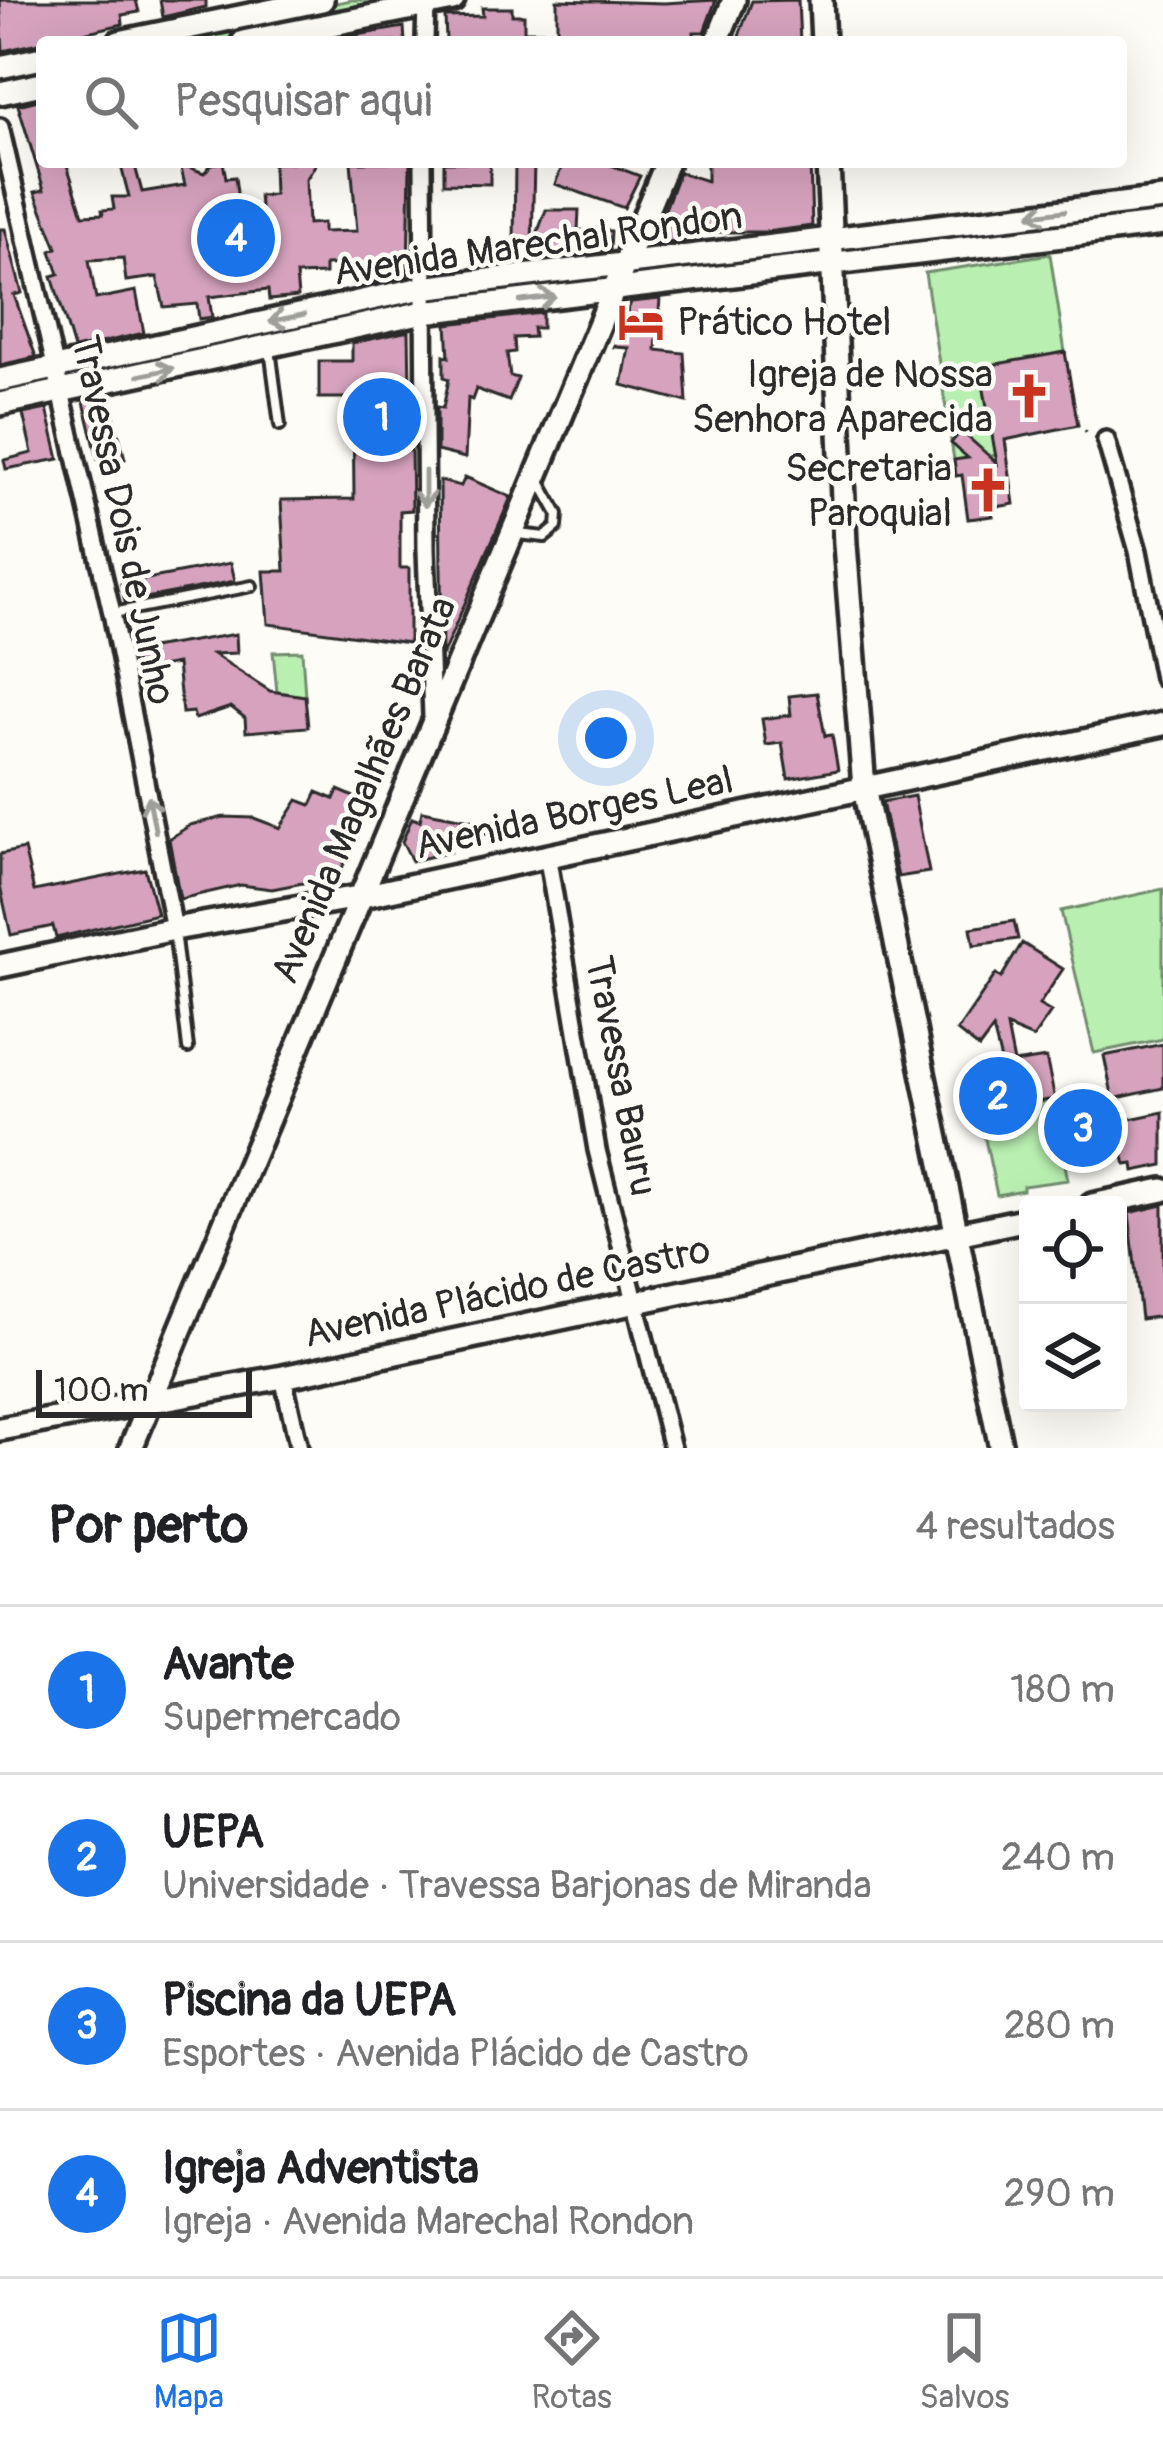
<!DOCTYPE html>
<html lang="pt">
<meta charset="utf-8">
<style>
:root{--surface:#fff;--page:#f6f6f6;--text:#202124;--muted:#757577;--line:#e0e0e0;--accent:#1a73e8}
body{margin:0;font-family:Pangolin,sans-serif;background:var(--page);color:var(--text)}
.controls{position:absolute;right:36px;bottom:36px;display:grid;overflow:hidden;border-radius:12px;box-shadow:0 12px 48px #0002}
.controls button{width:108px;height:108px;display:grid;place-items:center;padding:0;border:0;border-bottom:3px solid var(--line);background:var(--surface);color:var(--text);font:60px sans-serif}
.scale{position:absolute;left:36px;bottom:30px;width:216px;box-sizing:border-box;padding-left:12px;border:6px solid #2b2b2b;border-top:0;font-size:33px;line-height:42px;white-space:nowrap;color:#2b2b2b;-webkit-text-stroke:9px #fdfcf7;paint-order:stroke}
.you{position:absolute;left:606px;top:738px;width:42px;height:42px;margin:-30px;border:9px solid #fff;border-radius:50%;background:#1a73e8;box-shadow:0 0 0 18px #1a73e833}
.badge{display:grid;place-items:center;width:78px;height:78px;border-radius:50%;background:var(--accent);color:#fff;font-size:39px;font-weight:700}
.pin{position:absolute;translate:-50% -50%;border:6px solid #fff;box-shadow:0 3px 12px #0006}
.list{margin:0;padding:0;list-style:none}
h2{display:flex;justify-content:space-between;align-items:center;height:156px;margin:0;padding:0 48px;font-size:51px}
h2 small{font-size:39px;font-weight:400;color:var(--muted)}
.list li{display:grid;grid-template-columns:78px 1fr auto;gap:36px;align-items:center;box-sizing:border-box;height:168px;padding:0 48px;border-top:3px solid var(--line)}
.list b{display:block;font-size:45px;white-space:nowrap}
.list p{margin:0;font-size:39px;white-space:nowrap;color:var(--muted)}
.list em{font-size:39px;font-style:normal;color:var(--muted)}
.icon{flex:none;width:66px;height:66px;fill:none;stroke:currentColor;stroke-width:2;stroke-linecap:round;stroke-linejoin:round}
.map{position:relative;flex:none;width:1163px;height:1448px;overflow:hidden}
.search{position:absolute;background:var(--surface);box-shadow:0 12px 48px #0002;left:36px;right:36px;top:36px;height:132px;display:flex;align-items:center;gap:30px;box-sizing:border-box;padding:0 42px;border-radius:12px;color:var(--muted);font-size:45px}
.sheet{height:828px;background:var(--surface)}
nav{display:flex;justify-content:space-around;align-items:center;box-sizing:border-box;height:168px;border-top:3px solid var(--line);background:var(--surface);font-size:33px;color:var(--muted)}
nav a{display:grid;justify-items:center;gap:6px}
nav .on{color:var(--accent)}
.map>svg:first-child{display:block}
.green{fill:#b9efb1;stroke:#728d6e;stroke-width:3}
.water{fill:#93dcf5;stroke:#6995a4;stroke-width:3}
.building{fill:#d6a2bd;stroke:#2b2b2b;stroke-width:3}
.lines{fill:none;stroke-linecap:round;stroke-linejoin:round}
.lane-casing{stroke:#2b2b2b;stroke-width:16}
.street-casing{stroke:#2b2b2b;stroke-width:24}
.secondary-casing{stroke:#2b2b2b;stroke-width:30}
.path{stroke:#2b2b2b;stroke-width:3;stroke-dasharray:3 9;stroke-linecap:butt}
.lane{stroke:#fdfcf7;stroke-width:8}
.street{stroke:#fdfcf7;stroke-width:15}
.secondary{stroke:#fdfcf7;stroke-width:21}
.oneway{stroke:#9e9e9b}
.labels{text-anchor:middle;dominant-baseline:central;stroke-width:9;stroke-linejoin:round;paint-order:stroke}
.street-label{font-size:39px;fill:#2b2b2b;stroke:#fdfcf7}
.poi-label{font-size:39px;fill:#2b2b2b;stroke:#fdfcf7;text-anchor:end}
</style>
<div class="map">
<svg width="1163" height="1448" viewBox="0 0 1163 1448">
<rect width="100%" height="100%" fill="#fdfcf7"/>
<filter id="ink" filterUnits="userSpaceOnUse"><feTurbulence type="fractalNoise" baseFrequency=".00833" numOctaves="2"/><feDisplacementMap in="SourceGraphic" scale="24" xChannelSelector="R" yChannelSelector="G"/><feConvolveMatrix kernelMatrix="1 2 1 2 8 2 1 2 1" color-interpolation-filters="sRGB"/></filter>
<g filter="url(#ink)">
<!-- green -->
<path class="green" d="M 351,0 L 412,0 L 212,42 L 146,42 Z
M 1050,254 L 1065,352 L 980,367 L 993,440 L 1005,440 L 1007,454 L 954,460 L 925,273 Z
M 302,651 L 305,696 L 277,692 L 273,652 Z
M 1163,889 L 1163,1039 L 1094,1053 L 1061,911 Z
M 1052,1100 L 1068,1180 L 1023,1186 L 1023,1190 L 997,1195 L 980,1116 L 1005,1107 Z"/>
<!-- water -->
<path class="water" d="M 1096,1096 L 1108,1152 L 1070,1159 L 1059,1104 Z"/>
<!-- building -->
<path class="building" d="M 0,0 L 136,0 L 139,12 L 122,15 L 123,24 L 3,51 Z
M 160,0 L 206,0 L 206,7 L 163,17 Z
M 557,0 L 664,3 L 716,0 L 704,32 L 694,32 L 694,42 L 557,40 Z
M 798,0 L 800,42 L 737,41 L 752,1 Z
M 482,8 L 512,8 L 512,15 L 524,15 L 524,31 L 542,31 L 542,42 L 446,40 L 445,17 L 483,16 Z
M 404,27 L 405,42 L 340,42 L 340,38 Z
M 42,99 L 42,162 L 66,162 L 83,215 L 103,214 L 102,210 L 114,209 L 112,197 L 129,197 L 120,162 L 134,162 L 142,192 L 185,185 L 180,164 L 204,173 L 212,164 L 223,162 L 226,178 L 235,177 L 246,265 L 266,262 L 259,196 L 274,195 L 273,163 L 317,162 L 306,180 L 308,224 L 323,223 L 323,232 L 357,231 L 351,162 L 410,162 L 408,276 L 359,285 L 358,264 L 325,265 L 325,274 L 296,275 L 298,297 L 269,300 L 268,290 L 209,297 L 212,317 L 199,319 L 197,304 L 164,307 L 157,277 L 126,281 L 123,258 L 89,260 L 96,299 L 136,291 L 144,333 L 74,349 L 52,276 L 59,274 L 51,251 L 57,248 L 35,192 L 44,190 L 18,105 Z
M 444,162 L 490,162 L 490,184 L 444,183 Z
M 515,162 L 534,162 L 532,247 L 514,247 Z
M 564,162 L 603,162 L 640,176 L 624,208 L 555,184 Z
M 707,162 L 810,162 L 812,226 L 766,232 L 687,232 L 684,241 L 652,244 L 679,172 L 707,181 Z
M 546,210 L 579,210 L 578,230 L 611,231 L 610,250 L 576,249 L 576,254 L 535,259 L 532,247 Z
M 0,229 L 5,229 L 22,293 L 14,295 L 36,357 L 0,365 Z
M 660,299 L 656,350 L 684,353 L 687,402 L 622,385 L 629,348 L 614,347 L 631,302 Z
M 542,313 L 542,328 L 533,328 L 534,337 L 514,338 L 515,352 L 507,353 L 510,376 L 518,378 L 509,401 L 476,389 L 472,400 L 468,398 L 465,458 L 437,451 L 437,407 L 443,408 L 449,379 L 444,377 L 444,355 L 449,357 L 447,324 Z
M 409,331 L 412,510 L 400,511 L 400,568 L 409,568 L 409,643 L 268,624 L 264,571 L 285,571 L 281,500 L 354,499 L 353,398 L 319,398 L 319,361 L 352,361 L 352,343 Z
M 1065,352 L 1078,425 L 1005,440 L 1014,504 L 991,508 L 993,516 L 968,519 L 962,475 L 956,476 L 954,460 L 968,458 L 951,443 L 961,431 L 997,463 L 980,367 Z
M 109,396 L 125,459 L 114,462 L 113,456 L 98,459 L 84,402 Z
M 47,409 L 59,459 L 6,469 L 4,460 L 32,453 L 23,414 Z
M 465,477 L 511,497 L 442,656 L 440,481 L 461,486 Z
M 231,563 L 235,581 L 125,602 L 121,584 Z
M 236,634 L 237,653 L 213,654 L 270,691 L 305,696 L 308,727 L 246,732 L 245,718 L 231,707 L 195,719 L 193,712 L 182,713 L 177,664 L 137,671 L 133,651 Z
M 817,693 L 825,736 L 832,735 L 838,770 L 788,779 L 782,743 L 766,745 L 762,719 L 791,715 L 789,696 Z
M 338,790 L 368,803 L 339,876 L 272,889 L 241,885 L 180,899 L 169,839 L 190,825 L 224,817 L 254,818 L 280,828 L 298,800 L 311,805 L 317,792 L 334,799 Z
M 914,796 L 929,872 L 898,877 L 882,802 Z
M 422,811 L 486,823 L 486,834 L 452,829 L 450,852 L 412,861 L 402,842 L 412,818 L 420,821 Z
M 24,849 L 34,891 L 145,869 L 157,914 L 56,938 L 53,926 L 11,935 L 0,886 L 0,854 Z
M 1014,921 L 1018,939 L 974,945 L 971,928 Z
M 1022,943 L 1063,969 L 1039,1005 L 1051,1012 L 1033,1038 L 1007,1027 L 1014,1063 L 1046,1058 L 1055,1099 L 983,1111 L 979,1086 L 1006,1081 L 993,1029 L 979,1048 L 957,1031 L 996,974 L 1001,978 Z
M 1163,1044 L 1163,1088 L 1113,1099 L 1104,1056 Z
M 1163,1112 L 1163,1165 L 1134,1171 L 1133,1164 L 1126,1165 L 1116,1122 Z
M 1163,1205 L 1163,1316 L 1141,1319 L 1129,1213 Z"/>
<g class="lines">
<!-- lane casing -->
<g class="lane-casing">
<path id="lane" d="M 270,349 L 280,425
M 518,534 L 545,537 L 557,527 L 558,514 L 540,482
M 113,613 L 252,586
M 174,930 L 188,1048"/>
</g>
<!-- street casing -->
<g class="street-casing">
<path id="street" d="M 425,42 L 426,0
M 0,127 L 112,613 L 174,929
M 423,162 L 426,550 L 432,717
M 1106,440 L 1138,551 L 1163,678
M 547,854 L 597,1150 L 672,1448
M 283,1377 L 299,1448"/>
</g>
<!-- secondary casing -->
<g class="secondary-casing">
<path id="secondary" d="M 821,0 L 823,42
M 119,42 L 322,0
M 243,42 L 453,0
M 717,42 L 734,0
M 0,67 L 42,58
M 0,93 L 42,84
M 828,162 L 845,544 L 864,788 L 1001,1448
M 0,380 L 422,288 L 1163,199
M 0,404 L 424,312 L 1163,224
M 0,966 L 174,929 L 358,897 L 1163,724
M 1092,1205 L 1163,1190
M 0,1429 L 283,1377 L 1028,1219
M 131,1448 L 667,162"/>
</g>
<!-- path -->
<path class="path" d="M 1065,352 L 1078,428 L 1094,435"/>
<!-- lane -->
<use href="#lane" class="lane"/>
<!-- street -->
<use href="#street" class="street"/>
<!-- secondary -->
<use href="#secondary" class="secondary"/>
</g>
<!-- one-way arrows -->
<defs><path id="oneway-shaft" d="M-6 0H5M1.5-3L5.5 0L1.5 3" fill="none" stroke-width="1.6" stroke-linecap="round" stroke-linejoin="round" transform="scale(3)"/></defs>
<g class="oneway">
<use href="#oneway-shaft" transform="translate(1047 213) rotate(173)"/>
<use href="#oneway-shaft" transform="translate(538 299) rotate(-7)"/>
<use href="#oneway-shaft" transform="translate(287 318) rotate(168)"/>
<use href="#oneway-shaft" transform="translate(156 372) rotate(-12)"/>
<use href="#oneway-shaft" transform="translate(425 489) rotate(90)"/>
<use href="#oneway-shaft" transform="translate(152 814) rotate(-101)"/>
</g>
</g>
<!-- icons -->
<defs>
<g id="hotel-bare" transform="scale(3.6)"><path d="M-6-4.5h1.5V1H6V5H4.5V3h-9V5H-6ZM-4 0a1.8 1.8 0 1 1 3.6 0ZM.5 0V-2.5h3Q6-2.5 6 0Z" fill="#c8321e" stroke="#fdfcf7" stroke-width="2.5" paint-order="stroke"/></g>
<g id="church-bare" transform="scale(3.6)"><path d="M-1.2-6h2.4v3.5h3.3v2.4h-3.3V6h-2.4V-.1h-3.3v-2.4h3.3Z" fill="#c8321e" stroke="#fdfcf7" stroke-width="2.5" paint-order="stroke"/></g>
</defs>
<g fill-rule="evenodd">
<use href="#hotel-bare" x="641" y="322"/>
<use href="#church-bare" x="1029" y="396"/>
<use href="#church-bare" x="988" y="490"/>
</g>
<g class="labels">
<!-- street labels -->
<g class="street-label">
<text transform="translate(538 244) rotate(-8)">Avenida Marechal Rondon</text>
<text transform="translate(123 520) rotate(78)">Travessa Dois de Junho</text>
<text transform="translate(364 790) rotate(-67)">Avenida Magalhães Barata</text>
<text transform="translate(574 813) rotate(-12)">Avenida Borges Leal</text>
<text transform="translate(621 1076) rotate(79)">Travessa Bauru</text>
<text transform="translate(507 1292) rotate(-12)">Avenida Plácido de Castro</text>
</g>
<!-- poi labels -->
<g class="poi-label">
<text x="677" y="322" text-anchor="start">Prático Hotel</text>
<text x="993" y="374">Igreja de Nossa<tspan x="993" dy="45">Senhora Aparecida</tspan></text>
<text x="952" y="468">Secretaria<tspan x="952" dy="45">Paroquial</tspan></text>
</g>
</g>
</svg>
<div class="controls">
<button><svg class="icon" aria-label="locate" viewBox="0 0 24 24"><circle cx="12" cy="12" r="6"/><path d="M12 2v4M12 18v4M2 12h4M18 12h4"/></svg></button>
<button><svg class="icon" aria-label="layers" viewBox="0 0 24 24"><path d="M12 4l9 5-9 5-9-5zM3 14l9 5 9-5"/></svg></button>
</div>
<div class="scale">100 m</div>
<div class="you"></div>
<div class="pin badge" style="left:382px;top:417px">1</div>
<div class="pin badge" style="left:998px;top:1096px">2</div>
<div class="pin badge" style="left:1083px;top:1128px">3</div>
<div class="pin badge" style="left:236px;top:238px">4</div>
<div class="search"><svg class="icon" aria-label="search" viewBox="0 0 24 24"><circle cx="10" cy="10" r="6"/><path d="M15 15l6 6"/></svg>Pesquisar aqui</div>
</div>
<section class="sheet">
<h2>Por perto<small>4 resultados</small></h2>
<ul class="list">
<li><span class="badge">1</span><div><b>Avante</b><p>Supermercado</p></div><em>180 m</em></li>
<li><span class="badge">2</span><div><b>UEPA</b><p>Universidade · Travessa Barjonas de Miranda</p></div><em>240 m</em></li>
<li><span class="badge">3</span><div><b>Piscina da UEPA</b><p>Esportes · Avenida Plácido de Castro</p></div><em>280 m</em></li>
<li><span class="badge">4</span><div><b>Igreja Adventista</b><p>Igreja · Avenida Marechal Rondon</p></div><em>290 m</em></li>
</ul>
</section>
<nav>
<a class="on"><svg class="icon" aria-label="map" viewBox="0 0 24 24"><path d="M3 6l6-2 6 2 6-2v14l-6 2-6-2-6 2zM9 4v14M15 6v14"/></svg>Mapa</a>
<a><svg class="icon" aria-label="directions" viewBox="0 0 24 24"><path d="M12 3l9 9-9 9-9-9zM9 14v-3h6M13 9l2 2-2 2"/></svg>Rotas</a>
<a><svg class="icon" aria-label="saved" viewBox="0 0 24 24"><path d="M7 4h10v16l-5-4-5 4z"/></svg>Salvos</a>
</nav>
